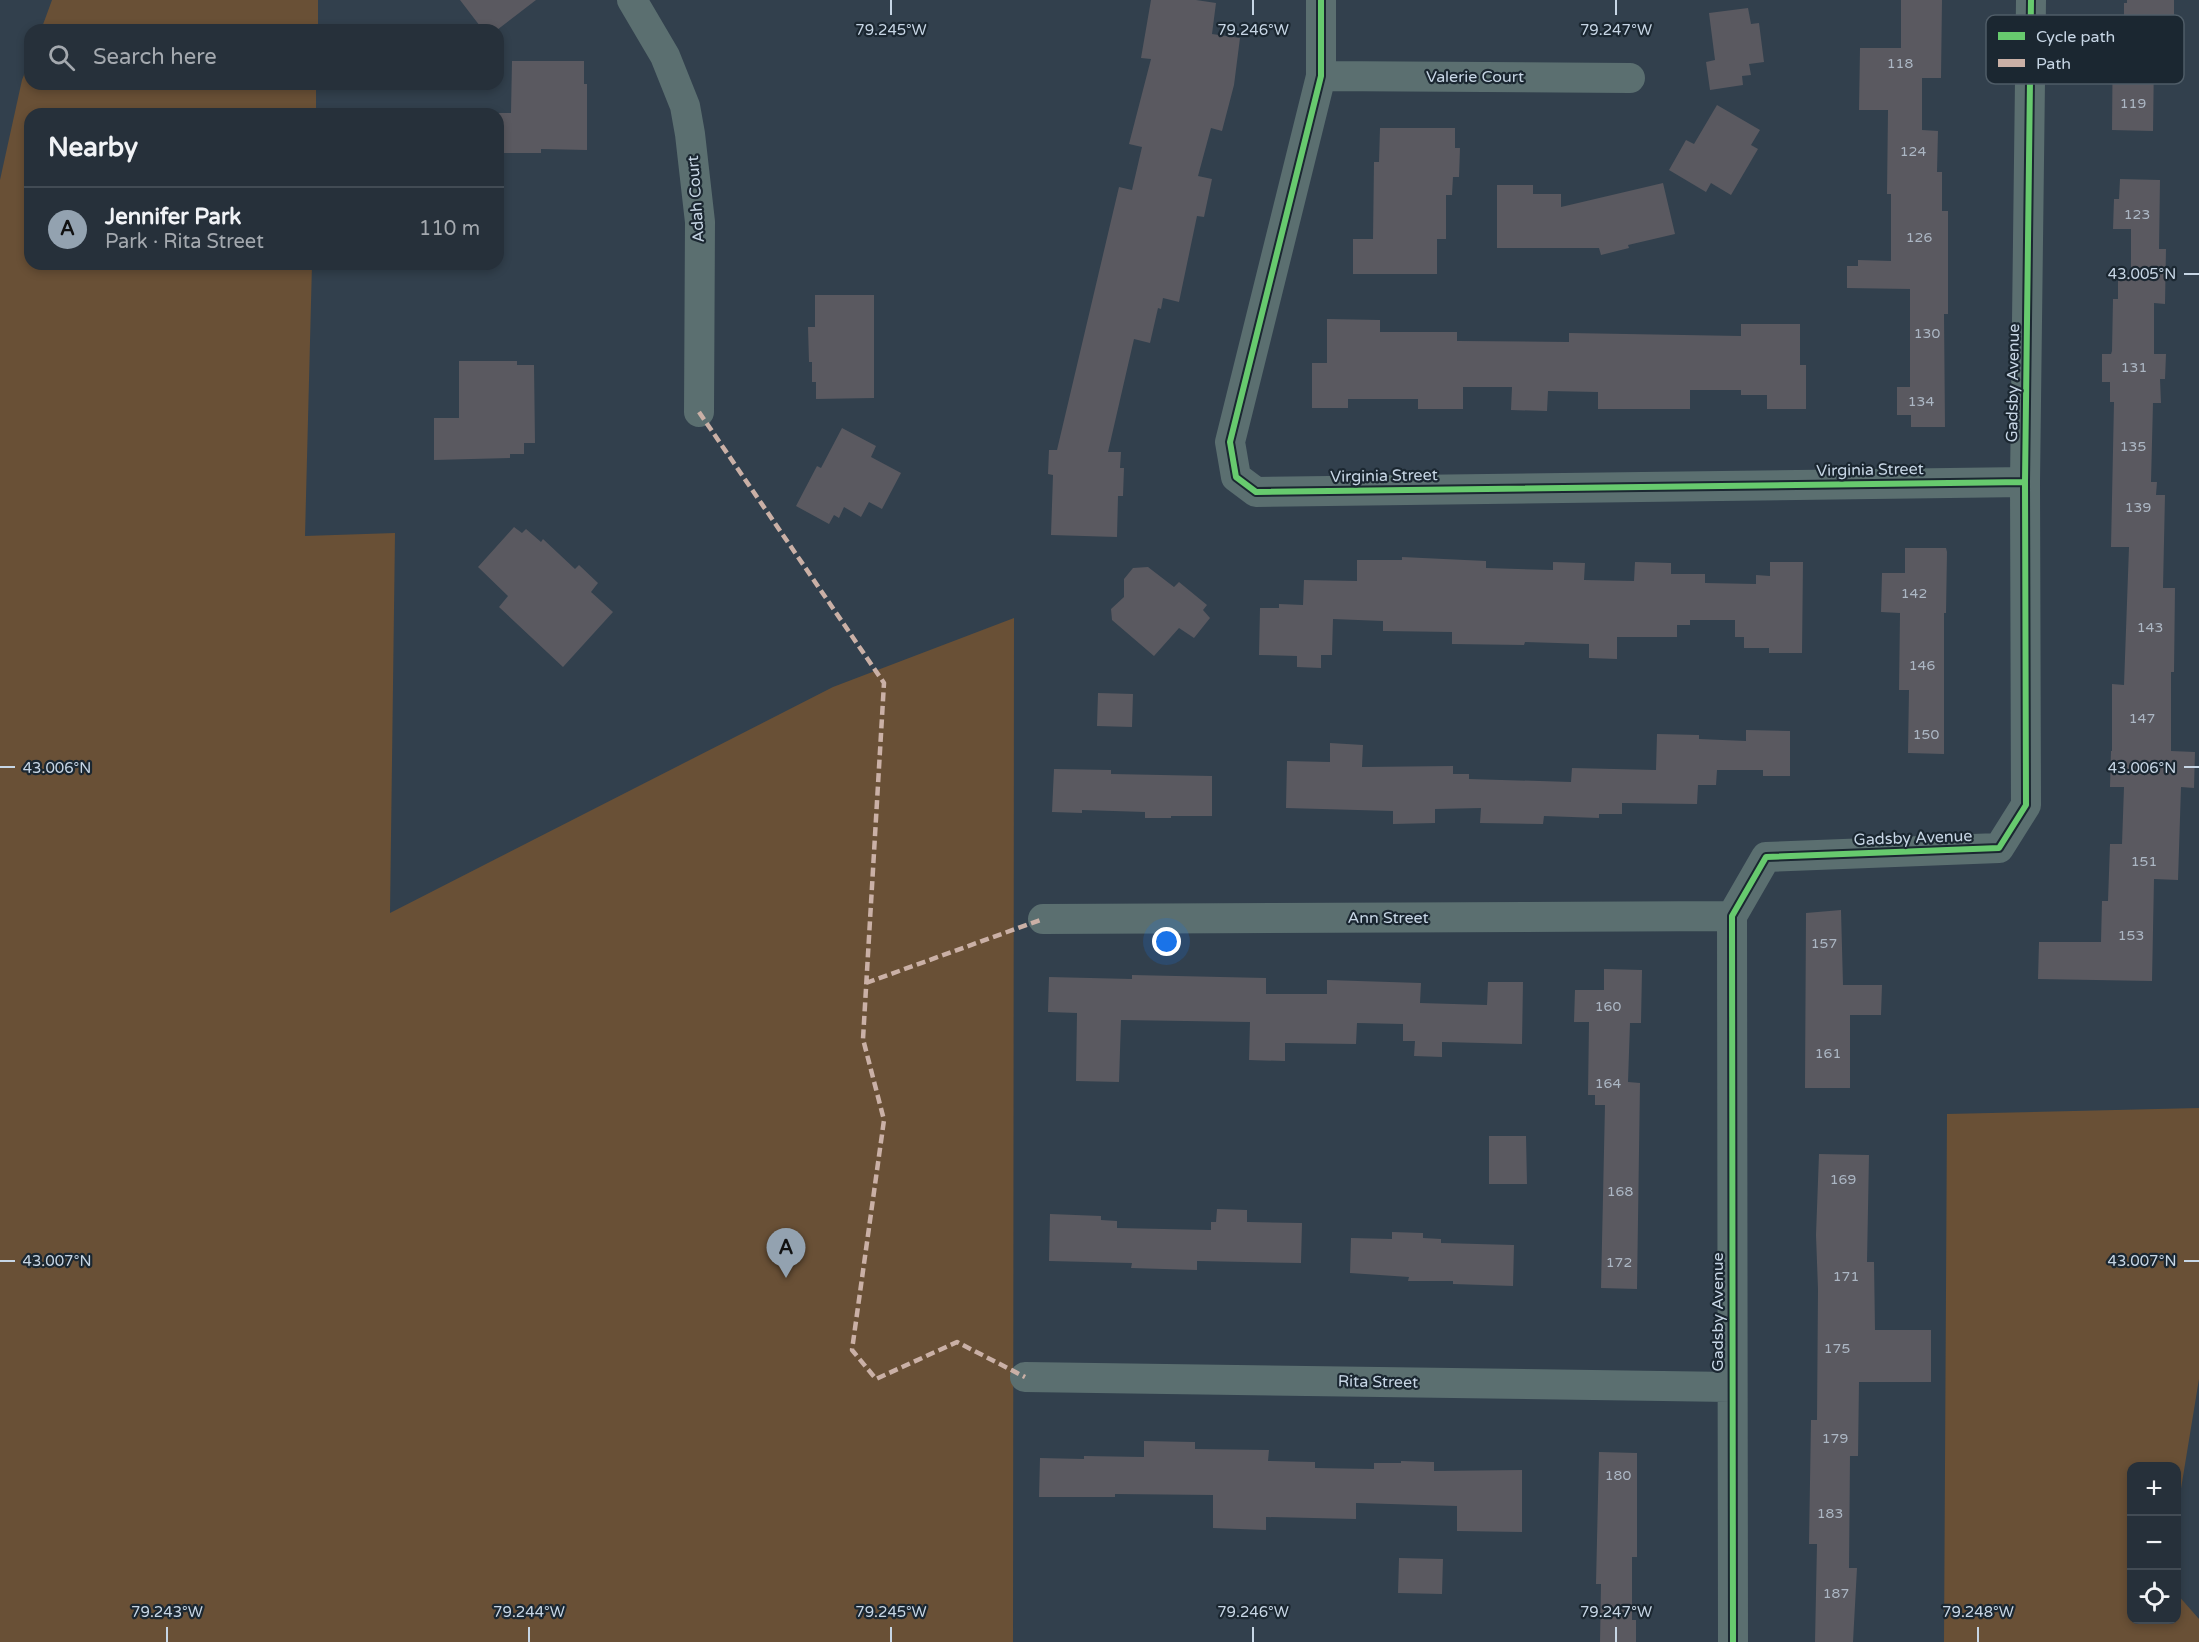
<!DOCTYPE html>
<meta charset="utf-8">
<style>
:root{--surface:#26303a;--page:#323c45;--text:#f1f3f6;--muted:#a4a9af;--line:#424b54;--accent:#93a2b0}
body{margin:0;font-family:"Varela Round",sans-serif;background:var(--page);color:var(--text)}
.controls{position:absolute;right:18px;bottom:18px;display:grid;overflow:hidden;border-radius:12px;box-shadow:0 3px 9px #0003}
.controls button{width:54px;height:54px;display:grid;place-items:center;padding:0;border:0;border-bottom:2px solid var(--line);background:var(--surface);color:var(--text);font:30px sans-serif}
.you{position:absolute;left:1167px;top:942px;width:21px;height:21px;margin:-15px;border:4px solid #fff;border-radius:50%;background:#1a73e8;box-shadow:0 0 0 9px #1a73e833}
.badge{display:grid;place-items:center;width:39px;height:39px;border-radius:50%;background:var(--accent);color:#111;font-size:20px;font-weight:700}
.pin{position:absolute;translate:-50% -50px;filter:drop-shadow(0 2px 3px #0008)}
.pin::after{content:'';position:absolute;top:32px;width:21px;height:18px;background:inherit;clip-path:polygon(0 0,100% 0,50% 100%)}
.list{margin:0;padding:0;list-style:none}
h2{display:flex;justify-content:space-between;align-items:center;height:78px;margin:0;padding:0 24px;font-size:26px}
h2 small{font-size:20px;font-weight:400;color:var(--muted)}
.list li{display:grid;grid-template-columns:39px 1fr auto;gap:18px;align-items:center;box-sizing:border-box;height:84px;padding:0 24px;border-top:2px solid var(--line)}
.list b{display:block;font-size:22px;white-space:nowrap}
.list p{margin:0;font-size:20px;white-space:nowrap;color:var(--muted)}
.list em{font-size:20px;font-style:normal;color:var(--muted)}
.icon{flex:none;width:33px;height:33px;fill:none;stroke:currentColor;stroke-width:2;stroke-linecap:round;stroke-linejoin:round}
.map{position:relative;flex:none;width:2199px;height:1642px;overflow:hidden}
.search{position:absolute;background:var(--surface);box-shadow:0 3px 9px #0003;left:24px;top:24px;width:480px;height:66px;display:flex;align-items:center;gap:15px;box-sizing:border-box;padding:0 21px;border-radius:18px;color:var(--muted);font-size:22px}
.panel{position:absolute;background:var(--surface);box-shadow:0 3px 9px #0003;left:24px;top:108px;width:480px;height:162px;border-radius:18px}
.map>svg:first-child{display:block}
.green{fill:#695036}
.building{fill:#5a5960}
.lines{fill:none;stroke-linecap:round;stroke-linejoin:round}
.minor{stroke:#5b6f70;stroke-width:30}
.quiet{stroke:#cab0a6;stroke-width:4.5;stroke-dasharray:9 4.5;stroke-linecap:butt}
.cycleway-casing{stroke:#1b2731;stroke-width:10}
.cycleway{stroke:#67ca6e;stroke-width:6}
.ticks{fill:none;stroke:#c7d6e5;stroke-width:2}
.labels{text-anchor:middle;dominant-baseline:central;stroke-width:4.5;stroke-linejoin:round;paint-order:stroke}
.number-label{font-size:14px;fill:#acb7c4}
.street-label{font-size:16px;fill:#c7d6e5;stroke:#1b2731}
.key{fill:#1b2731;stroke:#4f5c67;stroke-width:1.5}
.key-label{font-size:16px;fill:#c7d6e5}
.ticks-label{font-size:15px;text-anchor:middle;fill:#c7d6e5;stroke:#1b2731;stroke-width:4.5;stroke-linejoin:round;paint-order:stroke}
</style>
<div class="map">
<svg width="2199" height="1642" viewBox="0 0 2199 1642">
<rect width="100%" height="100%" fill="#32404d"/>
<!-- green -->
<path class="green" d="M 52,0 L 318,0 L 318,30 L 41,30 Z
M 30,60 L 30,84 L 316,84 L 316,114 L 30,114 L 30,264 L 312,264 L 305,536 L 395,533 L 390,913 L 833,687 L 1014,618 L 1013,1642 L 0,1642 L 0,180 L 22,80 Z
M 2199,1108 L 2199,1379 L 2177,1513 L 2176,1466 L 2132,1466 L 2132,1620 L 2176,1620 L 2177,1594 L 2199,1619 L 2199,1642 L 1944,1642 L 1947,1114 Z"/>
<!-- building -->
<path class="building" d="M 460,0 L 536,0 L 497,30 L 483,30 Z
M 1151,0 L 1196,0 L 1216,3 L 1212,34 L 1240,38 L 1234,85 L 1222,131 L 1211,128 L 1198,176 L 1212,179 L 1204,217 L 1197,216 L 1179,302 L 1163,298 L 1161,309 L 1158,308 L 1150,343 L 1134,339 L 1108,452 L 1121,452 L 1120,468 L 1124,468 L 1123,496 L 1118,496 L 1117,537 L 1051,535 L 1053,475 L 1048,474 L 1049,450 L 1057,450 L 1119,187 L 1132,190 L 1142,147 L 1129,144 L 1151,59 L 1141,58 Z
M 1901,0 L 1942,0 L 1941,78 L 1922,78 L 1922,130 L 1938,131 L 1937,172 L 1942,172 L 1942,211 L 1948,211 L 1948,314 L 1944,314 L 1945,427 L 1911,427 L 1911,415 L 1897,415 L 1897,387 L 1910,387 L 1910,289 L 1847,288 L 1847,266 L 1858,266 L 1858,260 L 1891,261 L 1891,194 L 1887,194 L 1888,110 L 1859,110 L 1860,48 L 1901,48 Z
M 2127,0 L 2174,0 L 2174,59 L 2154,59 L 2153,131 L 2112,130 L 2113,19 L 2124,19 L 2124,3 L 2127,3 Z
M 1748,8 L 1751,24 L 1759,23 L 1764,62 L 1749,64 L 1751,75 L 1742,76 L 1743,85 L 1710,90 L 1706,62 L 1715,60 L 1709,13 Z
M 512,61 L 584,61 L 584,84 L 587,84 L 587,150 L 541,149 L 541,153 L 498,153 L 498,113 L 511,113 Z
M 1717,105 L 1760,130 L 1751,145 L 1758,149 L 1731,195 L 1711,183 L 1706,192 L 1669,170 L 1686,140 L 1694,144 Z
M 1380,128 L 1455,128 L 1455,148 L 1460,148 L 1459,177 L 1453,177 L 1452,195 L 1446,195 L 1446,239 L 1437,239 L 1437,274 L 1353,274 L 1353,239 L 1373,239 L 1374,162 L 1379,162 Z
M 2120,179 L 2160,180 L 2159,249 L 2166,249 L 2165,304 L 2154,303 L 2154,354 L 2166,354 L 2165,379 L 2160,379 L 2161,403 L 2153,403 L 2151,482 L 2157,482 L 2156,495 L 2165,495 L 2163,588 L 2175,588 L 2174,672 L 2171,672 L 2171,751 L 2195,752 L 2194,788 L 2181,787 L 2178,880 L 2154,879 L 2152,981 L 2038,979 L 2039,942 L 2101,942 L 2102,901 L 2108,901 L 2110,844 L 2122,844 L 2124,787 L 2110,787 L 2111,751 L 2112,751 L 2112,684 L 2124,685 L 2129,547 L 2111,547 L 2114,402 L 2110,402 L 2110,382 L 2102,382 L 2102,354 L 2111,354 L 2112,351 L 2113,299 L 2118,299 L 2118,275 L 2131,276 L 2131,229 L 2113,229 L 2114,199 L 2119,199 Z
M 1663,183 L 1675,234 L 1628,245 L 1629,248 L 1601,255 L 1599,248 L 1497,248 L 1497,185 L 1533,185 L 1533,194 L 1561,194 L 1561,207 Z
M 815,295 L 874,295 L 874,398 L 816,399 L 816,382 L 812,382 L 812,362 L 809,362 L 808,327 L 815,327 Z
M 1327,319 L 1380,320 L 1380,332 L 1457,332 L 1457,341 L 1569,342 L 1569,333 L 1741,336 L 1741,324 L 1800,324 L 1800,365 L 1806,365 L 1806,409 L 1767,409 L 1767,395 L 1741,395 L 1741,390 L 1690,390 L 1690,409 L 1598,409 L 1598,392 L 1548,391 L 1547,411 L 1511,410 L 1512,387 L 1463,387 L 1463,409 L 1418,409 L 1418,399 L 1348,399 L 1348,408 L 1312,408 L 1312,363 L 1327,363 Z
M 459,361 L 517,361 L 517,365 L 534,365 L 535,443 L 524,443 L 524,454 L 510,454 L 510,458 L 434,460 L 434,418 L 459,418 Z
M 842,428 L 876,446 L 871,457 L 901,473 L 882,509 L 869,502 L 861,517 L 844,507 L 839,518 L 834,515 L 829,524 L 796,506 L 817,466 L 821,468 Z
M 514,527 L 522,533 L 526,529 L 541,542 L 543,539 L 575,569 L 579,565 L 598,583 L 591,592 L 613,612 L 563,667 L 499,607 L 508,596 L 478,567 Z
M 1905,548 L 1946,548 L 1947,552 L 1946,613 L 1944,613 L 1944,754 L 1908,753 L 1909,690 L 1899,690 L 1900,613 L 1881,612 L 1882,573 L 1905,573 Z
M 1402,557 L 1486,561 L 1486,568 L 1553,570 L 1553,562 L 1585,563 L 1584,580 L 1634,581 L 1635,562 L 1671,563 L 1671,574 L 1705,574 L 1705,583 L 1756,584 L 1756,575 L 1770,576 L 1770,562 L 1803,562 L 1802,653 L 1769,653 L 1769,648 L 1744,648 L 1744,637 L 1735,637 L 1735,620 L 1690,620 L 1690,625 L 1677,625 L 1677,637 L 1617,637 L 1617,659 L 1589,658 L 1589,644 L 1525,642 L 1524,645 L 1452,644 L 1452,632 L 1383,631 L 1383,621 L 1333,619 L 1332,655 L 1321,655 L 1321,668 L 1297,667 L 1297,656 L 1259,655 L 1260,608 L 1279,608 L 1279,604 L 1303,605 L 1304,580 L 1357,581 L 1357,560 L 1402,560 Z
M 1148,567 L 1174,587 L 1179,582 L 1207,605 L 1203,610 L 1210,618 L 1194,638 L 1179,628 L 1154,656 L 1112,620 L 1111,609 L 1124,597 L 1124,579 L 1133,568 Z
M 1098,693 L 1133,694 L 1132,727 L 1097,726 Z
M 1746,730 L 1790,731 L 1790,776 L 1763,776 L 1763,770 L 1717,770 L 1716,785 L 1698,785 L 1697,804 L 1622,803 L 1622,814 L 1599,814 L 1599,818 L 1544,816 L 1543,824 L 1480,823 L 1481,808 L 1435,809 L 1435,823 L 1393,824 L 1393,811 L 1286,808 L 1287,761 L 1330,762 L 1330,743 L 1363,745 L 1362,767 L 1453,766 L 1453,774 L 1469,774 L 1469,779 L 1571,782 L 1572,768 L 1656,770 L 1657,734 L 1699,735 L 1699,739 L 1746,741 Z
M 1054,769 L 1111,770 L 1111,774 L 1212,776 L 1212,816 L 1171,816 L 1171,818 L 1145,818 L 1145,812 L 1082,810 L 1082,813 L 1052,812 Z
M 1841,910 L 1843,985 L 1882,985 L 1881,1015 L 1850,1015 L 1850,1088 L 1805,1088 L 1806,913 Z
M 1604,969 L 1642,970 L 1641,1023 L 1630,1023 L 1628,1082 L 1640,1083 L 1637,1289 L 1601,1288 L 1605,1105 L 1595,1105 L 1595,1095 L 1588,1095 L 1589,1022 L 1574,1022 L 1575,990 L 1604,990 Z
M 1132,975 L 1266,978 L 1266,994 L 1327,994 L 1327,980 L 1421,983 L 1420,1003 L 1487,1005 L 1488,982 L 1523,982 L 1522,1044 L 1442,1042 L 1442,1057 L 1414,1056 L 1415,1041 L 1403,1041 L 1403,1024 L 1357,1023 L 1356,1044 L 1285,1043 L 1285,1061 L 1249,1060 L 1250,1022 L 1121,1020 L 1119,1082 L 1076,1081 L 1077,1013 L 1048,1012 L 1049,977 L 1132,979 Z
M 1489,1136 L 1526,1136 L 1527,1184 L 1489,1184 Z
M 1819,1154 L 1869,1155 L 1867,1262 L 1874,1262 L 1875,1330 L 1931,1330 L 1931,1382 L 1859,1382 L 1858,1456 L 1850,1456 L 1849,1568 L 1857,1568 L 1853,1642 L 1815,1642 L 1817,1544 L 1809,1544 L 1811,1420 L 1817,1420 L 1818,1289 L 1816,1235 Z
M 1217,1209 L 1247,1210 L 1247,1222 L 1302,1223 L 1301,1263 L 1197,1261 L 1197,1270 L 1131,1268 L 1132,1263 L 1049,1261 L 1050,1214 L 1101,1216 L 1101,1220 L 1117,1221 L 1117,1228 L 1211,1230 L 1211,1222 L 1216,1222 Z
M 1392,1232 L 1423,1233 L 1423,1238 L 1441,1239 L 1441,1243 L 1514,1245 L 1513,1286 L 1453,1284 L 1453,1281 L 1408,1281 L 1409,1277 L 1350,1273 L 1351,1238 L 1392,1239 Z
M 1144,1441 L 1195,1442 L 1195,1449 L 1269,1450 L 1268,1461 L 1315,1462 L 1315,1468 L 1374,1469 L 1374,1463 L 1401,1463 L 1401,1461 L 1434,1462 L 1434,1471 L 1522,1470 L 1522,1532 L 1457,1531 L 1457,1506 L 1356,1503 L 1356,1519 L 1266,1517 L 1266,1530 L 1213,1528 L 1213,1495 L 1115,1494 L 1115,1497 L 1039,1497 L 1040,1458 L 1084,1459 L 1084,1456 L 1144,1457 Z
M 1599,1452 L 1637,1453 L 1637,1557 L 1632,1557 L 1632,1620 L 1636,1620 L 1636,1642 L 1600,1642 L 1601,1584 L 1596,1584 Z
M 1399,1558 L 1443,1559 L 1442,1594 L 1398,1593 Z"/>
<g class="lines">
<!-- minor -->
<path class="minor" d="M 632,0 L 665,56 L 685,106 L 690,134 L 700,222 L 699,412
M 1321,0 L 1321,76 L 1230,442 L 1236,477 L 1256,492 L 2025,482
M 1321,76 L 1630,78
M 1043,919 L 1732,916
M 1025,1377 L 1731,1387
M 1733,1642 L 1732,916 L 1766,857 L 1999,848 L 2026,805 L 2025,482 L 2031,0"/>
<!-- quiet -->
<path class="quiet" d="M 699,412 L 884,683 L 863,1039 L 884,1120 L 852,1350 L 876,1379 L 957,1342 L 1025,1377
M 866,983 L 1043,919"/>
<!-- cycleway casing -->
<g class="cycleway-casing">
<path id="cycleway" d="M 1321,0 L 1321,76 L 1230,442 L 1236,477 L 1256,492 L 2025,482
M 1733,1642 L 1732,916 L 1766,857 L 1999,848 L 2026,805 L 2025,482 L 2031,0"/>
</g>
<!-- cycleway -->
<use href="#cycleway" class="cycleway"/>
</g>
<!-- ticks -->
<path class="ticks" d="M 891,0 L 891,15M 1253,0 L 1253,15M 1616,0 L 1616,15M 2184,274 L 2199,274M 0,767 L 15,767M 2184,767 L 2199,767M 0,1261 L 15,1261M 2184,1261 L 2199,1261M 167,1627 L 167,1642M 529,1627 L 529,1642M 891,1627 L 891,1642M 1253,1627 L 1253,1642M 1616,1627 L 1616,1642M 1978,1627 L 1978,1642"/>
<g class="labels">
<!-- number labels -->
<g class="number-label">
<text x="1900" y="63">118</text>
<text x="2133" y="103">119</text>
<text x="1913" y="151">124</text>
<text x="2137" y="214">123</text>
<text x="1919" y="237">126</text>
<text x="1927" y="333">130</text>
<text x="2134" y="367">131</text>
<text x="1921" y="401">134</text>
<text x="2133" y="446">135</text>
<text x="2138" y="507">139</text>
<text x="1914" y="593">142</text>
<text x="2150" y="627">143</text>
<text x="1922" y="665">146</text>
<text x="2142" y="718">147</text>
<text x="1926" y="734">150</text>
<text x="2144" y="861">151</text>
<text x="2131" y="935">153</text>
<text x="1824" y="943">157</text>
<text x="1608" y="1006">160</text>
<text x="1828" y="1053">161</text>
<text x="1608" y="1083">164</text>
<text x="1843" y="1179">169</text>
<text x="1620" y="1191">168</text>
<text x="1619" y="1262">172</text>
<text x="1846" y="1276">171</text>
<text x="1837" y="1348">175</text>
<text x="1835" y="1438">179</text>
<text x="1618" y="1475">180</text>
<text x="1830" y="1513">183</text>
<text x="1836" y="1593">187</text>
</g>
<!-- street labels -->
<g class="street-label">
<text x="1475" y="77">Valerie Court</text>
<text transform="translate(696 199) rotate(-94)">Adah Court</text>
<text transform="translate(2013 383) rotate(-89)">Gadsby Avenue</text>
<text transform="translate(1870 470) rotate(-1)">Virginia Street</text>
<text transform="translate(1384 476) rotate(-1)">Virginia Street</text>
<text transform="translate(1913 838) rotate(-2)">Gadsby Avenue</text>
<text x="1388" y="918">Ann Street</text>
<text transform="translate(1718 1312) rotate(-90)">Gadsby Avenue</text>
<text transform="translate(1378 1382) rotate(1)">Rita Street</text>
</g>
</g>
<!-- legend -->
<rect x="1986" y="15" width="198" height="69" rx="9" class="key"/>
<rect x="1998" y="32" width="27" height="8" fill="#67ca6e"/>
<rect x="1998" y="59" width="27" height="8" fill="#cab0a6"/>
<g class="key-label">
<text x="2036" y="42">Cycle path</text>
<text x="2036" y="69">Path</text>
</g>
<g class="ticks-label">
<text x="891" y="35">79.245°W</text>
<text x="1253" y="35">79.246°W</text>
<text x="1616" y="35">79.247°W</text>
<text x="2142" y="279">43.005°N</text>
<text x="2142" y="773">43.006°N</text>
<text x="57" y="773">43.006°N</text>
<text x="2142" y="1266">43.007°N</text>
<text x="57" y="1266">43.007°N</text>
<text x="167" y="1617">79.243°W</text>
<text x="529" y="1617">79.244°W</text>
<text x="891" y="1617">79.245°W</text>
<text x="1253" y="1617">79.246°W</text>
<text x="1616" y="1617">79.247°W</text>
<text x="1978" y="1617">79.248°W</text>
</g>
</svg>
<div class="controls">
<button>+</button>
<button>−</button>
<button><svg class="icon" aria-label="locate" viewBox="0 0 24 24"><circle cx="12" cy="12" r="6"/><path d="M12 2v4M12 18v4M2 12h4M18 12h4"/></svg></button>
</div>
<div class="you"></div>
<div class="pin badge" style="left:786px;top:1278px">A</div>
<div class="search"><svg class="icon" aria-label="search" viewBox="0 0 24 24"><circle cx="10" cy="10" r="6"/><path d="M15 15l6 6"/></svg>Search here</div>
<section class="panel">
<h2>Nearby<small></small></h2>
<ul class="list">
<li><span class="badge">A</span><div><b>Jennifer Park</b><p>Park · Rita Street</p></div><em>110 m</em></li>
</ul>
</section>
</div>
